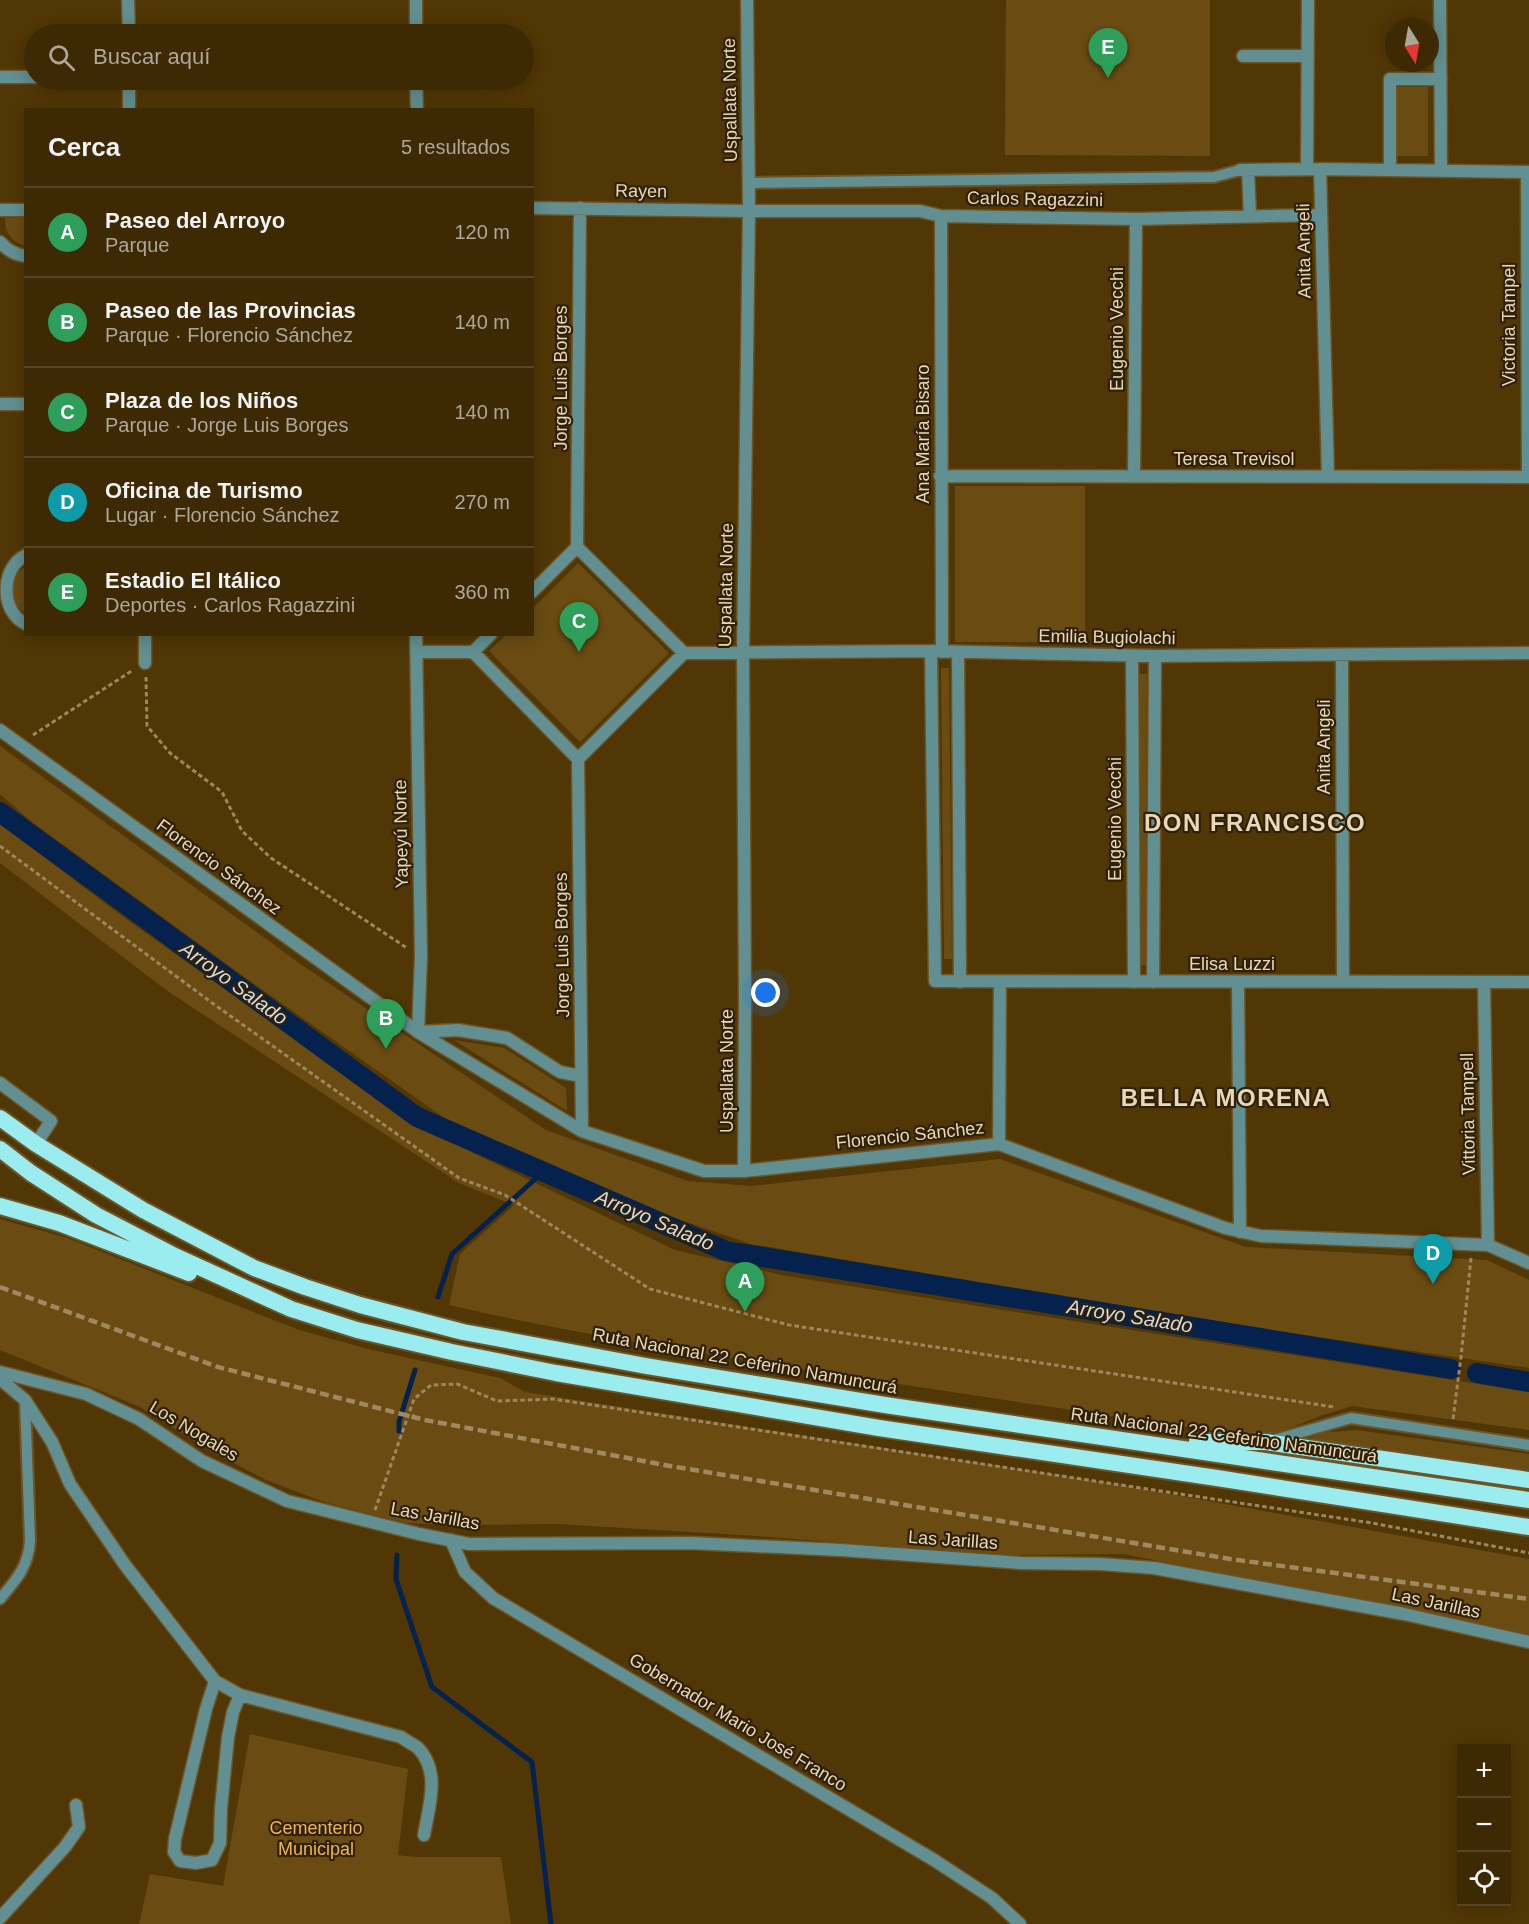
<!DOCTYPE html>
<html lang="es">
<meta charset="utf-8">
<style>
:root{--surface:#3d2904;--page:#44310e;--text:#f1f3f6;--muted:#ada69a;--line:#564526;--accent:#d6ab8b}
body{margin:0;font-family:Arial,sans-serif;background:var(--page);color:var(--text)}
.controls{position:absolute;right:18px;bottom:18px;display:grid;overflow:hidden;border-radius:0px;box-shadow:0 3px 15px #0003}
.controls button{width:54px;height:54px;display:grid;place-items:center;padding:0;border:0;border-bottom:2px solid var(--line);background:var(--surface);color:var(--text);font:30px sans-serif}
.compass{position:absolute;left:1385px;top:18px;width:54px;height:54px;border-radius:50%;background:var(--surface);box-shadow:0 3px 15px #0003;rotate:169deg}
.you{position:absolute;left:766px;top:993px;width:21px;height:21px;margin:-15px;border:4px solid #fff;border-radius:50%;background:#1a73e8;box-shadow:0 0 0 9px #1a73e833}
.badge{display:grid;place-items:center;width:39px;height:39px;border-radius:50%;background:var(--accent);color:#fff;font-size:20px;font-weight:700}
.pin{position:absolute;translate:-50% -50px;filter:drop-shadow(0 2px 3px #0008)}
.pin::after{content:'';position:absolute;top:32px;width:21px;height:18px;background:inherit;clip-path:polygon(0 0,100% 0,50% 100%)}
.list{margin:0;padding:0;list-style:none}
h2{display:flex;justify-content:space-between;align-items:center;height:78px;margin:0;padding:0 24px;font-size:26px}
h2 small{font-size:20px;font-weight:400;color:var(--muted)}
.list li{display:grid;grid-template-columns:39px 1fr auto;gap:18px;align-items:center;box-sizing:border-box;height:90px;padding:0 24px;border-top:2px solid var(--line)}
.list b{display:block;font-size:22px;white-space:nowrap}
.list p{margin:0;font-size:20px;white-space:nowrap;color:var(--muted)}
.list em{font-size:20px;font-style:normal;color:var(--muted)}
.icon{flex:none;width:33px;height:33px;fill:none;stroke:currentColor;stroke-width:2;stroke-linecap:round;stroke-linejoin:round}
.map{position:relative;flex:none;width:1529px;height:1924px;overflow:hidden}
.search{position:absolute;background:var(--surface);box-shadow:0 3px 15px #0003;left:24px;top:24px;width:510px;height:66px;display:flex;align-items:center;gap:15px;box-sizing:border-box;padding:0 21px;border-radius:33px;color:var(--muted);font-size:22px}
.panel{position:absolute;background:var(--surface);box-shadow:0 3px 15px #0003;left:24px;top:108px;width:510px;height:528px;border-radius:0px}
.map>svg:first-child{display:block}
.green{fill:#6a4c12}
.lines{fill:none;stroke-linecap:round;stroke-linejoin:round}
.stream{stroke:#04224d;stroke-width:5}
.canal{stroke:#04224d;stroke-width:20}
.service-casing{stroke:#6d5426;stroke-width:14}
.minor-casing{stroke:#6d5426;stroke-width:15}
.tertiary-casing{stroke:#6d5426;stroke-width:15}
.trunk-casing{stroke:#6d5426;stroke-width:20}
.path{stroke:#9e8760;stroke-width:3;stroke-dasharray:4.5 3;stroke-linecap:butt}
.service{stroke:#628f91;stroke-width:10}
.minor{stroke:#628f91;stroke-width:12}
.tertiary{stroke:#628f91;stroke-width:12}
.trunk{stroke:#9aecef;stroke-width:16}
.rail{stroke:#a08962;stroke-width:4.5;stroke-dasharray:9 4.5;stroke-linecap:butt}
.labels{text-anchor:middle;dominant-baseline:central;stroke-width:4.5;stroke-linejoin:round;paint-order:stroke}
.street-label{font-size:18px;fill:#ead7ba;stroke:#2f2108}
.park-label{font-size:18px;fill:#f2b54a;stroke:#2f2108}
.water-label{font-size:20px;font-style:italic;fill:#d0dcee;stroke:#2f2108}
.district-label{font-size:24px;font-weight:bold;letter-spacing:1.5px;fill:#ead7ba;stroke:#2f2108}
</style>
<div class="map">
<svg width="1529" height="1924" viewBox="0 0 1529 1924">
<rect width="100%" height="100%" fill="#513706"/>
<!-- green -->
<path class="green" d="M 1006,0 L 1210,0 L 1210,156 L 1005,155 Z
M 1396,87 L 1428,87 L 1428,156 L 1396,156 Z
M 25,217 L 26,217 L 25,246 C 11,241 5,233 5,218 Z
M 955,486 L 1085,486 L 1085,642 L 955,642 Z
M 578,563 L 669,653 L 580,742 L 489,651 L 506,635 L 532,634 L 533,608 Z
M 25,567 L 25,613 C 8,601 7,578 25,567 Z
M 941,668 L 949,668 L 952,959 L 944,959 Z
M 1139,674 L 1147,674 L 1146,965 L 1139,965 Z
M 0,746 L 299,963 L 546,1130 L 688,1181 L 751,1186 L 1000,1159 L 1246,1247 L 1487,1260 L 1529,1280 L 1529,1368 L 1215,1322 L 751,1244 L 637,1205 L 443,1117 L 250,981 L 32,822 L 0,794 Z
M 0,824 L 122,916 L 415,1125 L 675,1250 L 786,1276 L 1529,1392 L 1529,1430 L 1352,1406 L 1320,1416 L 1278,1433 L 1250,1436 C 1090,1413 930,1389 770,1364 C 662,1347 555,1330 449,1305 L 460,1254 L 514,1205 L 459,1183 L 166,990 L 0,863 Z
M 454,1040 L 504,1048 L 566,1088 L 567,1111 Z
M 0,1219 L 67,1238 L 299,1330 L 372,1350 L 500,1378 L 525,1392 L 1121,1485 L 1529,1559 L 1529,1635 L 1124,1554 L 1009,1555 L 741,1535 L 557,1524 L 449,1525 L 406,1523 L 324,1502 L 266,1480 L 210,1451 L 140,1407 L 0,1350 Z
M 1356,1430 L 1529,1454 L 1529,1473 L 1304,1441 L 1320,1433 Z
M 250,1734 L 408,1769 L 398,1855 L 416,1857 L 501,1857 L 511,1924 L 139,1924 L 150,1874 L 223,1886 Z"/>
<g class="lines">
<!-- stream -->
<path class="stream" d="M 438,1297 L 452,1254 L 543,1172
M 399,1431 L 399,1422 L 415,1370
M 397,1555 L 396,1579 L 432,1687 L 532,1762 L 551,1924"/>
<!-- canal -->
<path class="canal" d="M 0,812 L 417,1117 L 726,1251 L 1451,1369
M 1477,1373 L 1529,1382"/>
<!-- service casing -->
<g class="service-casing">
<path id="service" d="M 749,183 L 1214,177 L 1240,170
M 1274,1440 L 1351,1418 L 1529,1445
M 0,1599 C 16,1580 29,1566 30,1540 L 25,1400"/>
</g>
<!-- minor casing -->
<g class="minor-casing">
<path id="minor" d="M 128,0 L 129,34
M 416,0 L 416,34
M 1440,0 L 1441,171
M 1243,56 L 1308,56
M 0,77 L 34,77
M 416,80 L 417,110
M 129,110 L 129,80
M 1307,169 L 1308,0
M 1320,169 L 1328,477
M 1240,170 L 1320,169 L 1529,172
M 1248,170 L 1250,216
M 1390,170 L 1390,79 L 1441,79
M 532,208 L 749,211 L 920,211 L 941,216 L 1136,219 L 1320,215
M 0,210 L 26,210
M 941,216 L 942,652
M 0,242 C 7,250 15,255 26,256
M 0,404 L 26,404
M 940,476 L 1528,477 L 1527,172
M 1134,476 L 1136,219
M 577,547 L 580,208
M 26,555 C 0,568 0,612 26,624
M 532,592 L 577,547 L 684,653
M 416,634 L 421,957 L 418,1032 L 458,1030 L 507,1038 L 560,1072 L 581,1076
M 491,634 L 473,652 L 578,759 L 684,653
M 931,651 L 935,981 L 1529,982
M 416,652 L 473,652
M 684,653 L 931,651 L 1155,656 L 1529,653
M 958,653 L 960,982
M 1132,656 L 1134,982
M 1342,656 L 1343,981
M 145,663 L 145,634
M 578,759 L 582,1131
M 1153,982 L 1155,656
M 1238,982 L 1240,1232
M 1484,982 L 1488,1245
M 0,1083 L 51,1121 L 36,1144
M 999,1144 L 1000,982
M 744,1171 L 745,1000 L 743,653 L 749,211 L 747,0
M 0,1379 L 25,1400 L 52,1442 L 70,1484 L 125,1565 L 215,1681 L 206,1709 L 175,1839 L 174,1852 L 180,1861 L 196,1863 L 212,1860 L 220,1843 L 221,1808 L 228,1737 L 233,1712 L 240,1695
M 451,1540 L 465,1572 L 493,1598 L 934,1860 L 992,1898 L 1020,1924
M 215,1681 L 240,1695 L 401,1737 C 406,1741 413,1744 418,1748 C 441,1772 429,1806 424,1835
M 0,1918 L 65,1847 L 79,1827 L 76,1805"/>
</g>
<!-- tertiary casing -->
<g class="tertiary-casing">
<path id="tertiary" d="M 0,730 L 418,1032 L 582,1131 L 704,1171 L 744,1171 L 999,1144 L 1225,1228 L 1261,1236 L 1488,1245 L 1529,1263
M 0,1372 L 86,1394 L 139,1419 L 202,1461 L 287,1501 L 419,1534 L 469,1544 L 691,1543 L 841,1550 L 1021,1563 L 1101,1564 L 1154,1568 L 1404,1614 L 1529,1642"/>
</g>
<!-- trunk casing -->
<g class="trunk-casing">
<path id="trunk" d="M 0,1118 L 36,1144 L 143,1210 L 254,1268 L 305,1287 L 360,1305 L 463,1332 L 646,1366 L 885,1405 L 1529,1500
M 0,1149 L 31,1173 L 96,1215 L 175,1256 L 291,1309 L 357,1330 L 452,1352 L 556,1373 L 879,1428 L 1217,1478 L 1529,1527
M 0,1206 L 59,1223 L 189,1273
M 1197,1442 L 1266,1442 L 1529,1480"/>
</g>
<!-- path -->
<path class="path" d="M 146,677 L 147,726 L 170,753 L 222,792 L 242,831 L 271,858 L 407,948
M 33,735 L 133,670
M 0,846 L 215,1005 L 459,1178 L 505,1195 L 650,1289 L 789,1325 L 1334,1407
M 1453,1419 L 1461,1357 L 1471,1258
M 375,1510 L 414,1399 L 431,1385 L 457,1384 L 497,1401 L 553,1399 L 1372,1523 L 1529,1553"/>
<!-- service -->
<use href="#service" class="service"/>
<!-- minor -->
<use href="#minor" class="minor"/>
<!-- tertiary -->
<use href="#tertiary" class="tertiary"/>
<!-- trunk -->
<use href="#trunk" class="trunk"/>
<!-- rail -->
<path class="rail" d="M 0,1287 L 218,1367 L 425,1420 L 670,1466 L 1230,1559 L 1529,1599"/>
</g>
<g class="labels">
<!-- street labels -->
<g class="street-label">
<text transform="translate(730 100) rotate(-91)">Uspallata Norte</text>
<text transform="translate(641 191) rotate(1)">Rayen</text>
<text transform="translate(1035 199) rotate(1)">Carlos Ragazzini</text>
<text transform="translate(1304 251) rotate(-91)">Anita Angeli</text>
<text transform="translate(1509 325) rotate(-90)">Victoria Tampel</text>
<text transform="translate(1117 329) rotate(-90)">Eugenio Vecchi</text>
<text transform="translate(561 378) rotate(-90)">Jorge Luis Borges</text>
<text transform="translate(923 434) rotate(-90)">Ana María Bisaro</text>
<text x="1234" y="459">Teresa Trevisol</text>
<text transform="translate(726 585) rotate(-89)">Uspallata Norte</text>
<text transform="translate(1107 637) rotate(1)">Emilia Bugiolachi</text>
<text transform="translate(1324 747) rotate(-90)">Anita Angeli</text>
<text transform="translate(1115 819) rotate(-90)">Eugenio Vecchi</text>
<text transform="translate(401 834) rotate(-91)">Yapeyú Norte</text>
<text transform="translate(219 867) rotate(36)">Florencio Sánchez</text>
<text transform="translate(562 945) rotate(-91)">Jorge Luis Borges</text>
<text x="1232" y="964">Elisa Luzzi</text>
<text transform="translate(727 1071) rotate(-90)">Uspallata Norte</text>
<text transform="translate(1468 1114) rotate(-91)">Vittoria Tampell</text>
<text transform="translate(910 1135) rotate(-6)">Florencio Sánchez</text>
<text transform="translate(745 1361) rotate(10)">Ruta Nacional 22 Ceferino Namuncurá</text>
<text transform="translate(194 1431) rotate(31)">Los Nogales</text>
<text transform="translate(1224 1435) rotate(8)">Ruta Nacional 22 Ceferino Namuncurá</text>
<text transform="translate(435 1516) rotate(10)">Las Jarillas</text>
<text transform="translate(953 1540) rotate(4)">Las Jarillas</text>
<text transform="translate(1436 1603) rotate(12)">Las Jarillas</text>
<text transform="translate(738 1722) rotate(31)">Gobernador Mario José Franco</text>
</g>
<!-- park labels -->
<g class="park-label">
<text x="316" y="1828">Cementerio<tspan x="316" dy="21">Municipal</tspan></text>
</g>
<!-- water labels -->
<g class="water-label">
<text transform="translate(234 983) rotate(36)">Arroyo Salado</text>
<text transform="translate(655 1220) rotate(23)">Arroyo Salado</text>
<text transform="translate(1130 1316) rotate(9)">Arroyo Salado</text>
</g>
<!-- district labels -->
<g class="district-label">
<text x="1255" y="822">DON FRANCISCO</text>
<text x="1226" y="1097">BELLA MORENA</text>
</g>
</g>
</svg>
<div class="controls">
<button>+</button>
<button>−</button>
<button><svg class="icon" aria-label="locate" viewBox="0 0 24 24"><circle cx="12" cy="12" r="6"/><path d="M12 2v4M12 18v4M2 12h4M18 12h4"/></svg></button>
</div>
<svg class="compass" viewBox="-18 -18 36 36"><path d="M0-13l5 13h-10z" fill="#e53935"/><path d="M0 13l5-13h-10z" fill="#ada69a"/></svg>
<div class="you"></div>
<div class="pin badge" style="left:745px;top:1312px;background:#2e9e5b">A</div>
<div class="pin badge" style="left:386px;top:1049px;background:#2e9e5b">B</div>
<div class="pin badge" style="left:579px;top:652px;background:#2e9e5b">C</div>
<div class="pin badge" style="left:1433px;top:1284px;background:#0f9aa8">D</div>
<div class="pin badge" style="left:1108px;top:78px;background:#2e9e5b">E</div>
<div class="search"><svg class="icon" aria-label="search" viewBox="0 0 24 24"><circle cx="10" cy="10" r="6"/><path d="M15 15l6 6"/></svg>Buscar aquí</div>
<section class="panel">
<h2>Cerca<small>5 resultados</small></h2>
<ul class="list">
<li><span class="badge" style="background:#2e9e5b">A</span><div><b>Paseo del Arroyo</b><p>Parque</p></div><em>120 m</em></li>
<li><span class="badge" style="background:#2e9e5b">B</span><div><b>Paseo de las Provincias</b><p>Parque · Florencio Sánchez</p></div><em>140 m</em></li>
<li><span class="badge" style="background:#2e9e5b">C</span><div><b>Plaza de los Niños</b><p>Parque · Jorge Luis Borges</p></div><em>140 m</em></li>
<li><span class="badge" style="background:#0f9aa8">D</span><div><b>Oficina de Turismo</b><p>Lugar · Florencio Sánchez</p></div><em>270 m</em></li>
<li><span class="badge" style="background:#2e9e5b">E</span><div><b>Estadio El Itálico</b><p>Deportes · Carlos Ragazzini</p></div><em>360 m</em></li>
</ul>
</section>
</div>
